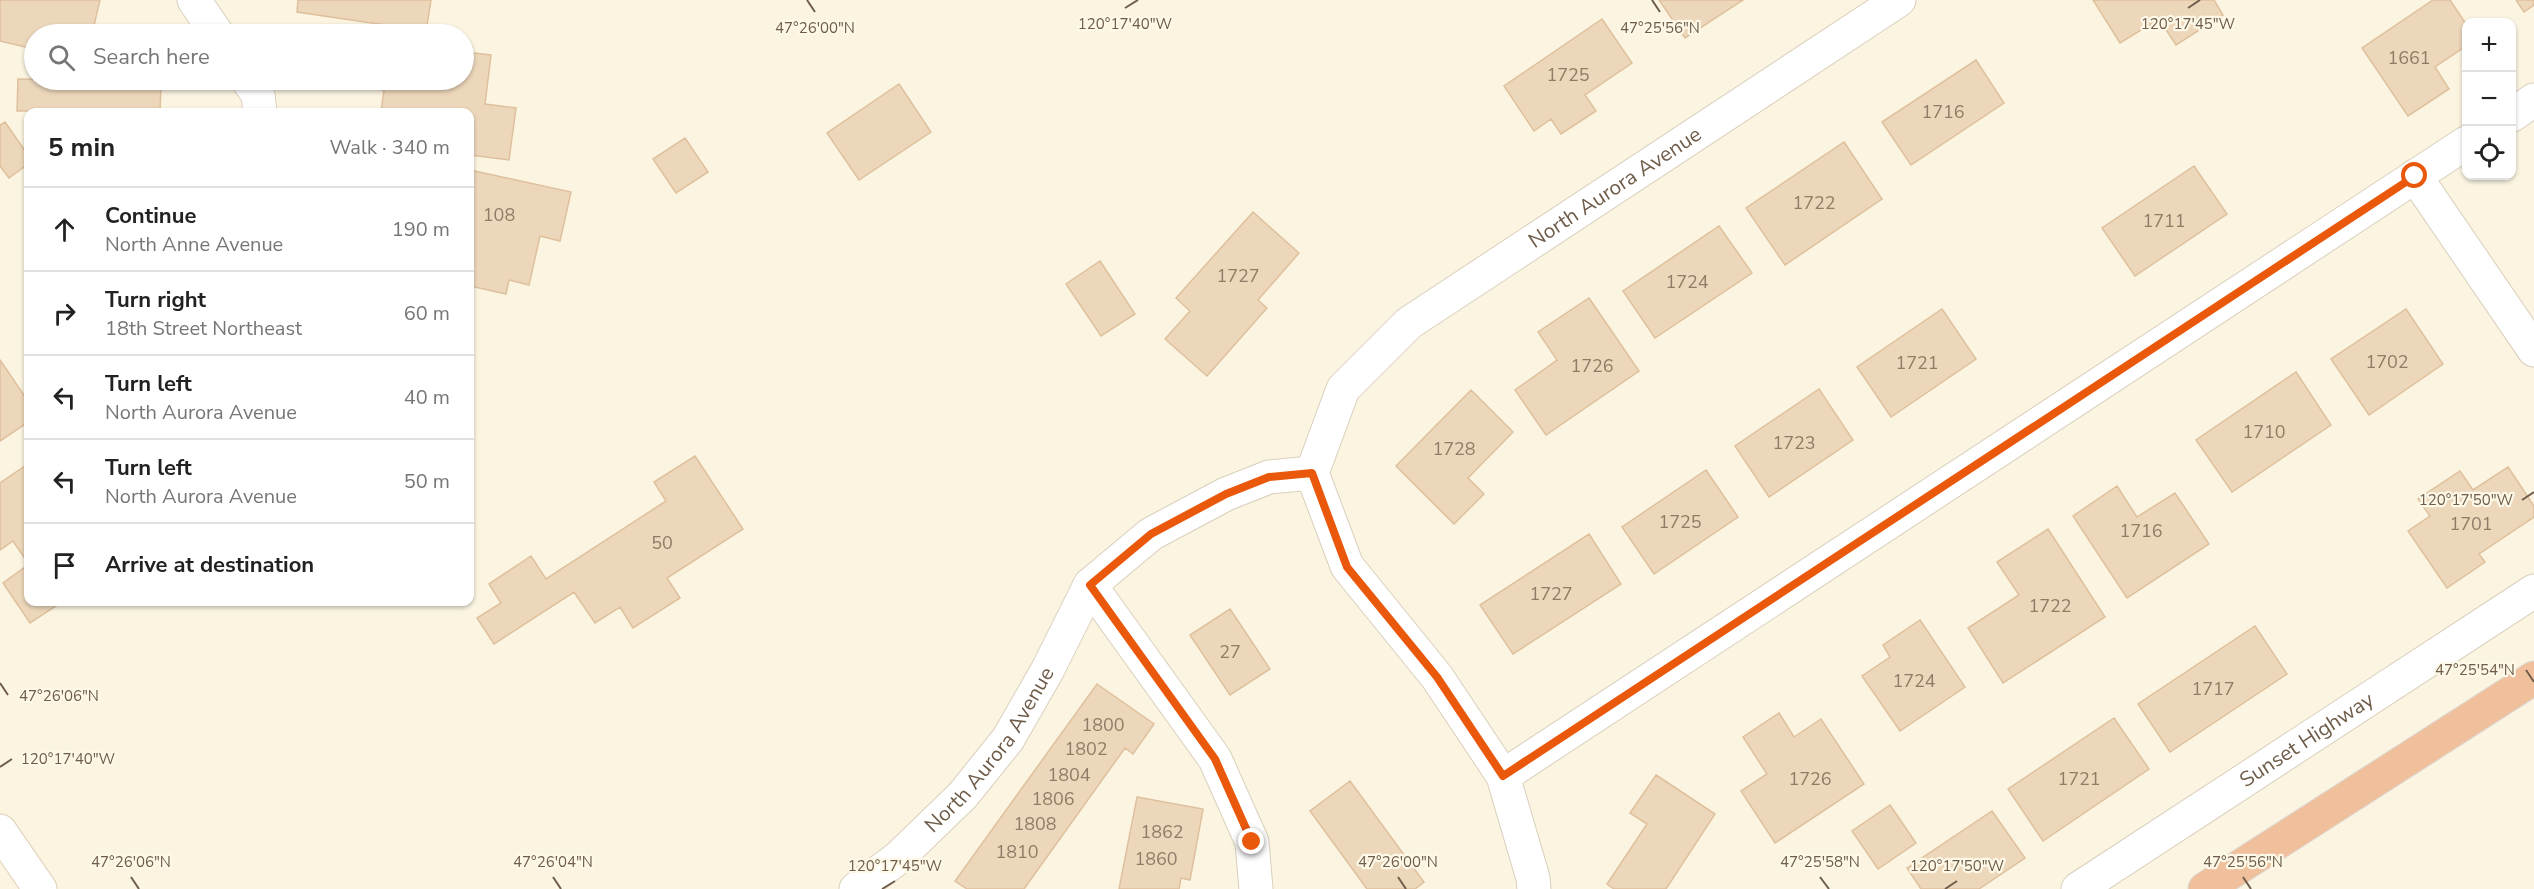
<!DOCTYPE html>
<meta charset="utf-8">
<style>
:root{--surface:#fff;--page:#f6f6f6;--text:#222;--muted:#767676;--line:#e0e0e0}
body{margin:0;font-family:"Nunito Sans",sans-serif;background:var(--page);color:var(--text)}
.controls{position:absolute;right:18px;top:18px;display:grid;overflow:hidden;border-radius:12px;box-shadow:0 2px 4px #0004}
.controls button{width:54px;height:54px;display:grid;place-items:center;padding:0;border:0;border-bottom:2px solid var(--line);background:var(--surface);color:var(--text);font:30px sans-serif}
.stop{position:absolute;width:18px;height:18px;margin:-14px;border:4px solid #ea580c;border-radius:50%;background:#fff}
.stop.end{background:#ea580c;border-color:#fff;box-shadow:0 2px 6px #0008}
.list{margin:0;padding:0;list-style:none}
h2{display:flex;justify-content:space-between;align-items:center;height:78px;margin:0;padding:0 24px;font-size:26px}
h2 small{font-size:20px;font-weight:400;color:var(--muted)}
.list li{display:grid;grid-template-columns:39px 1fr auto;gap:18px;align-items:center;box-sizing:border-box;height:84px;padding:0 24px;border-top:2px solid var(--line)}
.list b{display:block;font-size:22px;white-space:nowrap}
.list p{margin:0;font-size:20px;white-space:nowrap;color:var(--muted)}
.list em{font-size:20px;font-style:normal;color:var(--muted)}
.icon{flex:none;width:33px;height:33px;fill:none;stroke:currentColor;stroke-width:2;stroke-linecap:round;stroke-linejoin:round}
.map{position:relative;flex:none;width:2534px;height:889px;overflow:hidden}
.search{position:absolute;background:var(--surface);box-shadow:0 2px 4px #0004;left:24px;top:24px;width:450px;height:66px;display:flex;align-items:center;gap:15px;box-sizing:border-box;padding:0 21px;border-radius:33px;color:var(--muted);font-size:22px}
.panel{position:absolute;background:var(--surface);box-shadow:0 2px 4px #0004;left:24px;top:108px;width:450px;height:498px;border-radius:12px}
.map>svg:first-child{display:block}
.building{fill:#edd7bb;stroke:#dfc09c;stroke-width:1.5}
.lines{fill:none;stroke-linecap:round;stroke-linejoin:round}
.street-casing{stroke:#dacfbc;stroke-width:35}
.secondary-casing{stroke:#dfd1b9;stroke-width:35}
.highway-casing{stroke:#dcd8d4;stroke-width:35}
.street{stroke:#fff;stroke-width:33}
.secondary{stroke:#fff;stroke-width:33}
.highway{stroke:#f0c09c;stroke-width:33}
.route{stroke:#ea580c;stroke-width:8}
.ticks{fill:none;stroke:#6f5d4a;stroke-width:2}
.labels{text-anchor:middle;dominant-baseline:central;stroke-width:4.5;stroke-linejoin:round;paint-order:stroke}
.number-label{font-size:18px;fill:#8e7c66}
.street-label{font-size:21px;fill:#6f5d4a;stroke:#fdf8e7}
.ticks-label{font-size:15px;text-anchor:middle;fill:#6f5d4a;stroke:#fdf8e7;stroke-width:4.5;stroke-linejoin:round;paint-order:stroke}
</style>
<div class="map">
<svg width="2534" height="889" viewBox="0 0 2534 889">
<rect width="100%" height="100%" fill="#faf4e1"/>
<!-- building -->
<path class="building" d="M 0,0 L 100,0 L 92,34 L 34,34 L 34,49 L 0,41 Z
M 298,0 L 431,0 L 426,31 L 297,12 Z
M 1659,0 L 1743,0 L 1685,38 Z
M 2093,0 L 2214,0 L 2223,15 L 2176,45 L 2159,19 L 2120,43 Z
M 2433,0 L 2450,0 L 2466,24 L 2466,46 L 2435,67 L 2449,89 L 2408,116 L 2362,48 Z
M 2516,0 L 2534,0 L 2534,5 L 2524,12 Z
M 1602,19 L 1632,63 L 1585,95 L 1596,111 L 1561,134 L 1551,119 L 1534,131 L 1504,86 Z
M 464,52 L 491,55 L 485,104 L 516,108 L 509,160 L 470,155 L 470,112 L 381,112 L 384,90 L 352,85 L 352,80 L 464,80 Z
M 1976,60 L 2004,103 L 1911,165 L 1882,122 Z
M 18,79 L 161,83 L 160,112 L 28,112 L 27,136 L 28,111 L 17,111 Z
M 899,84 L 931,132 L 859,180 L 827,133 Z
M 5,122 L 28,155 L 28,164 L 9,178 L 0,166 L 0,125 Z
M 685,138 L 708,172 L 676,193 L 653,159 Z
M 1844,142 L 1882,199 L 1785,265 L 1746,208 Z
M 2194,166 L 2227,214 L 2135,276 L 2102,228 Z
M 470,170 L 571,192 L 560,241 L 540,236 L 529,285 L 509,280 L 506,294 L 470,286 Z
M 1253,212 L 1299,253 L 1258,300 L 1267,308 L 1207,376 L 1165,339 L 1190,311 L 1176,298 Z
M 1719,226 L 1752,273 L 1655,338 L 1623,291 Z
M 1100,261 L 1135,314 L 1101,336 L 1066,284 Z
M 1589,298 L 1639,371 L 1546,435 L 1515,390 L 1557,360 L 1538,332 Z
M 1942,309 L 1976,359 L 1891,417 L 1857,367 Z
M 2406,309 L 2443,364 L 2369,415 L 2331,359 Z
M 0,360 L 28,401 L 28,422 L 0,441 Z
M 2296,372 L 2331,425 L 2232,492 L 2196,440 Z
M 1819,389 L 1853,440 L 1769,497 L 1735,446 Z
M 1471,390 L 1513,432 L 1468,478 L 1484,494 L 1454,524 L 1396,466 Z
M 695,456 L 743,529 L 667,578 L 680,598 L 633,628 L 620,607 L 595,623 L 574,592 L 494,644 L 477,618 L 501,603 L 489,584 L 531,556 L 546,579 L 666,501 L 654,482 Z
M 28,464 L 28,563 L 13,541 L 0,550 L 0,483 Z
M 2508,467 L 2534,506 L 2534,517 L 2479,554 L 2485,562 L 2447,588 L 2408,531 L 2430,516 L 2418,499 L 2460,471 L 2473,490 Z
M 1706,470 L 1738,517 L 1654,574 L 1622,527 Z
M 2117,486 L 2137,517 L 2175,493 L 2209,544 L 2127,598 L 2073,516 Z
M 2048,529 L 2105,617 L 2003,683 L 1968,628 L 2019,595 L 1997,562 Z
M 1589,534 L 1621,584 L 1513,654 L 1480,605 Z
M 28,565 L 28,602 L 62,602 L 30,623 L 3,583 Z
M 1230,609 L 1270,669 L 1230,695 L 1190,635 Z
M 1920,620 L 1965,687 L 1900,731 L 1862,676 L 1890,657 L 1883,645 Z
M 2255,626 L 2287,674 L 2170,752 L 2138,704 Z
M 1097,684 L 1154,724 L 1133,754 L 1125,748 L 1024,889 L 967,889 L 955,881 Z
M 1779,713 L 1794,737 L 1821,719 L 1864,784 L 1775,843 L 1741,791 L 1767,774 L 1743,737 Z
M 2114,718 L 2149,769 L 2043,841 L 2008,789 Z
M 1656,775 L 1715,814 L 1666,889 L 1614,889 L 1607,884 L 1647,824 L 1630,813 Z
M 1350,781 L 1424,882 L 1415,889 L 1367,889 L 1310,811 Z
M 1137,797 L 1203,809 L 1190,880 L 1181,878 L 1179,889 L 1119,889 Z
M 1890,805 L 1916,843 L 1878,869 L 1852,831 Z
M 1992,811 L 2025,858 L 1979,889 L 1921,889 L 1907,868 Z"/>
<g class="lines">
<!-- street casing -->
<g class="street-casing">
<g id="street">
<path d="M 194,0 L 217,34"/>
<path d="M 248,80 L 258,95 L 260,112"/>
<path d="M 2512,115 L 2534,100"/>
<path d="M 2415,176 L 2534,350"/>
<path d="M 1090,585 L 1215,759 L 1252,842 L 1256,889"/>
<path d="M 1503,776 L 2466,143"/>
<path id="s1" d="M 856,889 L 898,858 L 963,795 L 1008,739 L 1047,671 L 1090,585 L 1151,534 L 1226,494 L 1269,477 L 1312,473"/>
<path id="s2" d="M 1534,889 L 1533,878 L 1503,776 L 1437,677 L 1347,566 L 1312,473 L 1343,389 L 1409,323 L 1899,0"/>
<path id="s3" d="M 2078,889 L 2534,591"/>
</g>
</g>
<!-- secondary casing -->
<g class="secondary-casing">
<path id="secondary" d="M 0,831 L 40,889"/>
</g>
<!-- highway casing -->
<g class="highway-casing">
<path id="highway" d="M 2205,889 L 2534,678"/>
</g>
<!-- street -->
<use href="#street" class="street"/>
<!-- secondary -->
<use href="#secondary" class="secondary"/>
<!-- highway -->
<use href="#highway" class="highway"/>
</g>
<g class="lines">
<!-- route -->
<path class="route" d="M 1252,842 L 1215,759 L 1090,585 L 1151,534 L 1226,494 L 1269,477 L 1312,473 L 1347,567 L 1437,677 L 1503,776 L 2415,176"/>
</g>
<!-- ticks -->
<path class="ticks" d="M 807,0 L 815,12M 1652,0 L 1660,12M 1125,8 L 1138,0M 2188,8 L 2200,0M 2522,500 L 2534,492M 2526,670 L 2534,682M 0,683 L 8,695M 0,767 L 12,759M 131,877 L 139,889M 553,877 L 561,889M 1398,877 L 1406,889M 1820,877 L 1829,889M 2243,877 L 2251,889M 882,889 L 895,881M 1945,889 L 1957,881"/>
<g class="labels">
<!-- number labels -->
<g class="number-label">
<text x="2409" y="58">1661</text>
<text x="1568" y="75">1725</text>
<text x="1943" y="112">1716</text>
<text x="1814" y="203">1722</text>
<text x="499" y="215">108</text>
<text x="2164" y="221">1711</text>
<text x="1238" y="276">1727</text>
<text x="1687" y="282">1724</text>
<text x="2387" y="362">1702</text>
<text x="1917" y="363">1721</text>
<text x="1592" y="366">1726</text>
<text x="2264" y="432">1710</text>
<text x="1794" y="443">1723</text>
<text x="1454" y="449">1728</text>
<text x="1680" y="522">1725</text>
<text x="2471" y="524">1701</text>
<text x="2141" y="531">1716</text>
<text x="662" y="543">50</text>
<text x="1551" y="594">1727</text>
<text x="2050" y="606">1722</text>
<text x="1230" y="652">27</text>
<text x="1914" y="681">1724</text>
<text x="2213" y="689">1717</text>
<text x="1103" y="725">1800</text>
<text x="1086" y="749">1802</text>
<text x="1069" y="775">1804</text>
<text x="1810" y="779">1726</text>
<text x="2079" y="779">1721</text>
<text x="1053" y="799">1806</text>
<text x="1035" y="824">1808</text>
<text x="1162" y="832">1862</text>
<text x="1017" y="852">1810</text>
<text x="1156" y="859">1860</text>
</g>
<!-- street labels -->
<g class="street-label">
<text stroke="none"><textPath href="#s2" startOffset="908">North Aurora Avenue</textPath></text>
<text stroke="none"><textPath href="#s3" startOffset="273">Sunset Highway</textPath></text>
<text stroke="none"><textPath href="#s1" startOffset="195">North Aurora Avenue</textPath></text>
</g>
</g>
<g class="ticks-label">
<text x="1125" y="29">120°17'40"W</text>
<text x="2188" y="29">120°17'45"W</text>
<text x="815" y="33">47°26'00"N</text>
<text x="1660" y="33">47°25'56"N</text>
<text x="2466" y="505">120°17'50"W</text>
<text x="2475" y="675">47°25'54"N</text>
<text x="59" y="701">47°26'06"N</text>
<text x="68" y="764">120°17'40"W</text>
<text x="131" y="867">47°26'06"N</text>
<text x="553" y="867">47°26'04"N</text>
<text x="1398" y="867">47°26'00"N</text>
<text x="1820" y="867">47°25'58"N</text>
<text x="2243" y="867">47°25'56"N</text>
<text x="895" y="871">120°17'45"W</text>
<text x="1957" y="871">120°17'50"W</text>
</g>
</svg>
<div class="controls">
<button>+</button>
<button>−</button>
<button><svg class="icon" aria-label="locate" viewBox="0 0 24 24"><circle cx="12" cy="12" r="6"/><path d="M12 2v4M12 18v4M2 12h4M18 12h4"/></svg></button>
</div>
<div class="stop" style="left:2415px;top:176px"></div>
<div class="stop end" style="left:1252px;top:842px"></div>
<div class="search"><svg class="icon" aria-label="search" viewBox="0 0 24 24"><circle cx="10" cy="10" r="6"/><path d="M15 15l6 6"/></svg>Search here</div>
<section class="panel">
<h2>5 min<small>Walk · 340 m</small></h2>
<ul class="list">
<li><svg class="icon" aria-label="ahead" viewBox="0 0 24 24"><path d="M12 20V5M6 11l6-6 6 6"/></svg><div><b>Continue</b><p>North Anne Avenue</p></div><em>190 m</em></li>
<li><svg class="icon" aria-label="right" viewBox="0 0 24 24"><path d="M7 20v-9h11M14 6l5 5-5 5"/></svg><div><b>Turn right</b><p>18th Street Northeast</p></div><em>60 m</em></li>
<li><svg class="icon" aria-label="left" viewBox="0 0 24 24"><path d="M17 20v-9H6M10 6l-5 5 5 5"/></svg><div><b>Turn left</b><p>North Aurora Avenue</p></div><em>40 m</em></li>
<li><svg class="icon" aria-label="left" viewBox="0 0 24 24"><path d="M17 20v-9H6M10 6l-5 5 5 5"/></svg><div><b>Turn left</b><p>North Aurora Avenue</p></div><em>50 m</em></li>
<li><svg class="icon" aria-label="arrive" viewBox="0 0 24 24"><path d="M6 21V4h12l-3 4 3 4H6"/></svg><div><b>Arrive at destination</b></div></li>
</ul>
</section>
</div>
